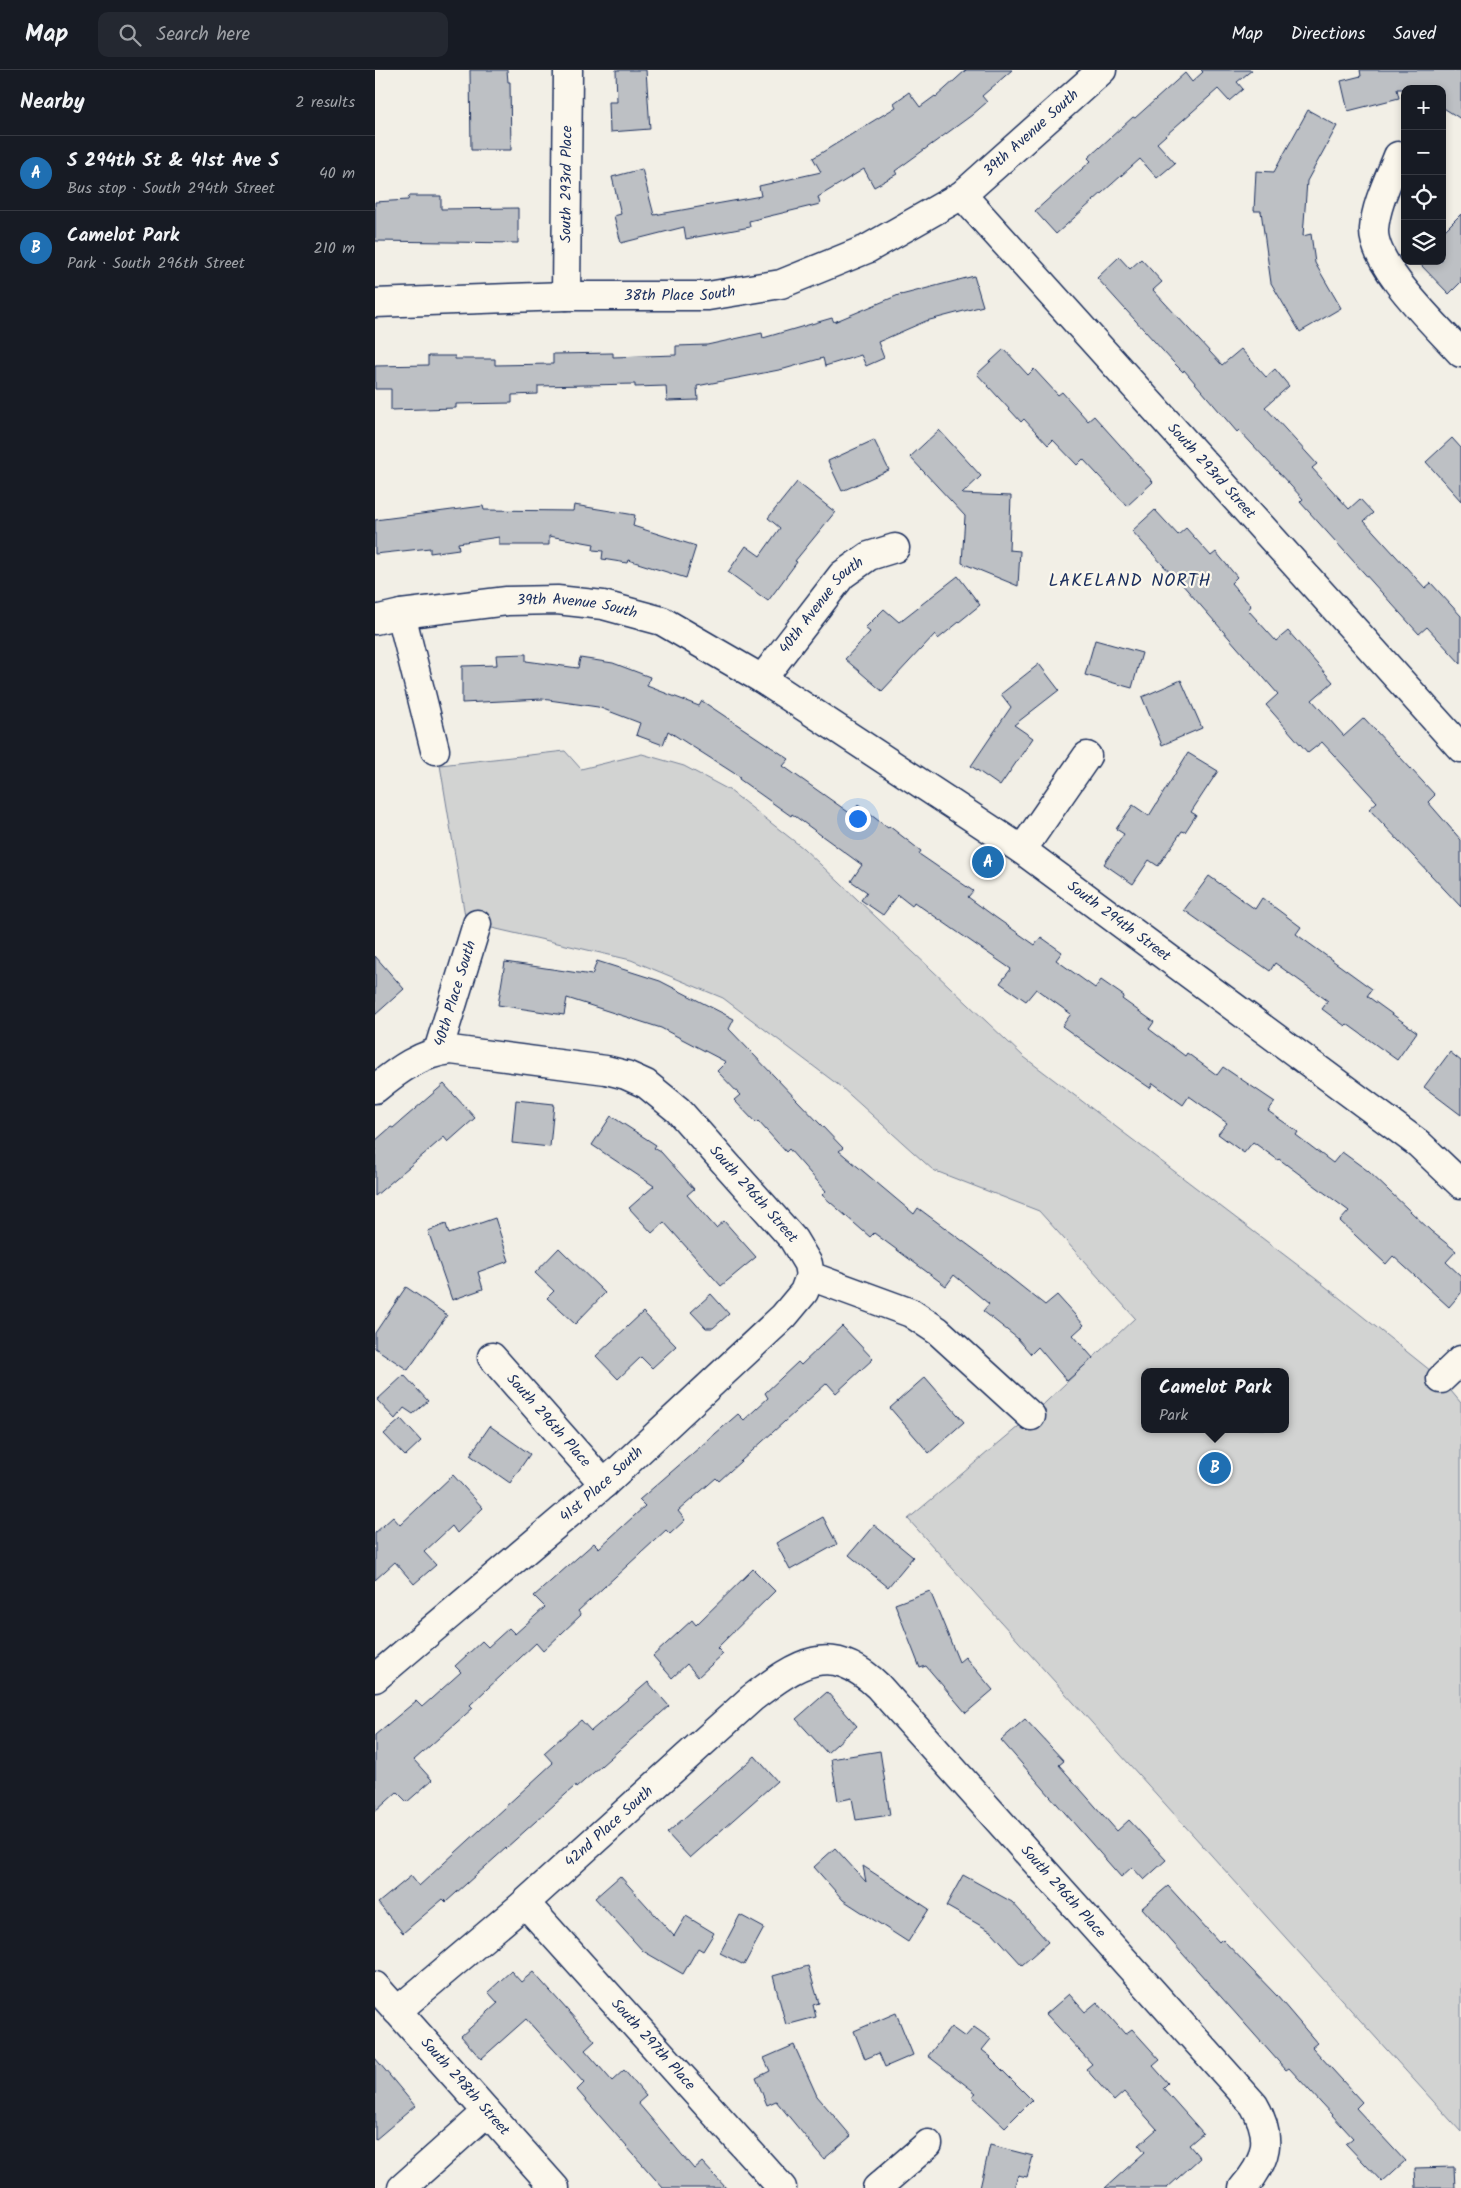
<!DOCTYPE html>
<meta charset="utf-8">
<style>
:root{--surface:#171b24;--page:#242831;--text:#f1f3f6;--muted:#9ea1a6;--line:#363941;--accent:#1f6fb2}
body{margin:0;font-family:Kalam,sans-serif;background:var(--page);color:var(--text)}
.controls{position:absolute;right:15px;top:15px;display:grid;overflow:hidden;border-radius:10px;box-shadow:0 2px 8px #0003}
.controls button{width:45px;height:45px;display:grid;place-items:center;padding:0;border:0;border-bottom:1px solid var(--line);background:var(--surface);color:var(--text);font:25px sans-serif}
.you{position:absolute;left:482px;top:748px;width:18px;height:18px;margin:-12px;border:4px solid #fff;border-radius:50%;background:#1a73e8;box-shadow:0 0 0 8px #1a73e833}
.badge{display:grid;place-items:center;width:32px;height:32px;border-radius:50%;background:var(--accent);color:#fff;font-size:16px;font-weight:700}
.pin{position:absolute;translate:-50% -50%;border:2px solid #fff;box-shadow:0 1px 5px #0006}
.popup{position:absolute;left:766px;top:1298px;width:148px;height:65px;box-sizing:border-box;display:grid;place-content:center;border-radius:10px;background:var(--surface);filter:drop-shadow(0 1px 4px #0005);font-size:16px;white-space:nowrap;color:var(--muted)}
.popup b{font-size:19px;color:var(--text)}
.popup::after{content:'';position:absolute;left:50%;top:100%;margin-left:-10px;border:10px solid transparent;border-top-color:var(--surface)}
.list{margin:0;padding:0;list-style:none}
h2{display:flex;justify-content:space-between;align-items:center;height:65px;margin:0;padding:0 20px;font-size:21px}
h2 small{font-size:16px;font-weight:400;color:var(--muted)}
.list li{display:grid;grid-template-columns:32px 1fr auto;gap:15px;align-items:center;box-sizing:border-box;height:75px;padding:0 20px;border-top:1px solid var(--line)}
.list b{display:block;font-size:19px;white-space:nowrap}
.list p{margin:0;font-size:16px;white-space:nowrap;color:var(--muted)}
.list em{font-size:16px;font-style:normal;color:var(--muted)}
.icon{flex:none;width:28px;height:28px;fill:none;stroke:currentColor;stroke-width:2;stroke-linecap:round;stroke-linejoin:round}
.map{position:relative;flex:none;width:1086px;height:2118px;overflow:hidden}
header{display:flex;align-items:center;gap:30px;box-sizing:border-box;height:70px;padding:0 25px;background:var(--surface);border-bottom:1px solid var(--line)}
header strong{font-size:24px}
nav{display:flex;gap:28px;margin-inline-start:auto;font-size:18px}
.search{width:350px;height:45px;background:var(--page);display:flex;align-items:center;gap:12px;box-sizing:border-box;padding:0 18px;border-radius:10px;color:var(--muted);font-size:19px}
main{display:flex}
aside{flex:1;background:var(--surface)}
.map>svg:first-child{display:block}
.green{fill:#d2d3d2;stroke:#768198;fill-rule:evenodd}
.building{fill:#bdc0c4;stroke:#1b2f5e}
.lines{fill:none;stroke-linecap:round;stroke-linejoin:round}
.minor-casing{stroke:#1b2f5e;stroke-width:31}
.minor{stroke:#fbf7ec;stroke-width:28}
.labels{text-anchor:middle;dominant-baseline:central;stroke-width:4.5;stroke-linejoin:round;paint-order:stroke}
.street-label{font-size:15px;fill:#1b2f5e;stroke:#fbf7ec}
.quarter-label{font-size:18px;letter-spacing:1px;fill:#1b2f5e;stroke:#fbf7ec}
</style>
<header>
<strong>Map</strong>
<div class="search"><svg class="icon" aria-label="search" viewBox="0 0 24 24"><circle cx="10" cy="10" r="6"/><path d="M15 15l6 6"/></svg>Search here</div>
<nav><a>Map</a><a>Directions</a><a>Saved</a></nav>
</header>
<main>
<aside>
<h2>Nearby<small>2 results</small></h2>
<ul class="list">
<li><span class="badge">A</span><div><b>S 294th St &amp; 41st Ave S</b><p>Bus stop · South 294th Street</p></div><em>40 m</em></li>
<li><span class="badge">B</span><div><b>Camelot Park</b><p>Park · South 296th Street</p></div><em>210 m</em></li>
</ul>
</aside>
<div class="map">
<svg width="1086" height="2118" viewBox="0 0 1086 2118">
<rect width="100%" height="100%" fill="#f2efe6"/>
<filter id="ink" filterUnits="userSpaceOnUse"><feTurbulence type="fractalNoise" baseFrequency=".02" numOctaves="2"/><feDisplacementMap in="SourceGraphic" scale="10" xChannelSelector="R" yChannelSelector="G"/><feConvolveMatrix kernelMatrix="1 2 1 2 8 2 1 2 1" color-interpolation-filters="sRGB"/></filter>
<g filter="url(#ink)">
<!-- green -->
<path class="green" d="M 190,681 L 206,699 L 267,684 L 309,696 L 354,720 L 428,778 L 649,987 L 941,1209 L 1066,1309 L 1086,1333 L 1086,2062 L 533,1449 L 656,1346 L 760,1248 L 664,1141 L 558,1100 L 466,1017 L 348,928 L 256,890 L 91,852 L 65,695 ZM 770,1302 L 910,1302 L 910,1359 L 770,1359 Z"/>
<!-- building -->
<path class="building" d="M 95,0 L 132,0 L 133,12 L 135,12 L 136,80 L 96,80 Z
M 241,0 L 271,0 L 275,59 L 235,62 L 234,32 L 242,32 Z
M 591,0 L 637,0 L 607,26 L 612,32 L 597,45 L 520,101 L 522,104 L 499,117 L 489,99 L 443,127 L 445,134 L 374,151 L 375,157 L 311,169 L 309,157 L 246,173 L 239,146 L 246,144 L 237,107 L 267,99 L 279,145 L 386,126 L 384,116 L 446,102 L 438,88 L 521,37 L 519,33 L 534,22 L 545,37 L 560,26 L 561,27 Z
M 826,0 L 877,0 L 862,12 L 868,19 L 854,31 L 843,19 L 782,73 L 800,93 L 782,108 L 765,89 L 681,164 L 660,141 L 716,91 L 713,88 L 758,47 L 760,48 L 810,3 L 817,12 L 828,2 Z
M 985,0 L 1086,0 L 1086,49 L 1067,37 L 1067,19 L 1022,19 L 1024,28 L 973,41 L 966,11 L 986,6 Z
M 933,40 L 962,56 L 932,111 L 928,166 L 936,164 L 940,193 L 966,238 L 925,262 L 896,213 L 886,141 L 879,141 L 881,101 L 899,102 Z
M 34,126 L 66,126 L 66,139 L 143,138 L 143,173 L 0,171 L 0,132 L 33,130 Z
M 1086,144 L 1086,212 L 1074,224 L 1042,191 L 1067,191 L 1067,163 Z
M 744,187 L 755,199 L 766,189 L 787,212 L 778,220 L 847,295 L 866,279 L 891,307 L 900,299 L 914,316 L 890,337 L 942,394 L 937,398 L 974,439 L 985,429 L 998,443 L 989,451 L 1050,518 L 1056,513 L 1086,546 L 1086,594 L 1052,557 L 1044,564 L 925,432 L 928,429 L 864,360 L 862,362 L 809,300 L 808,302 L 798,292 L 722,208 Z
M 599,206 L 608,236 L 551,251 L 503,272 L 509,288 L 491,296 L 486,285 L 450,296 L 448,288 L 409,299 L 322,316 L 323,330 L 292,331 L 291,316 L 260,317 L 260,314 L 163,316 L 163,324 L 137,325 L 137,333 L 81,334 L 81,338 L 16,340 L 16,319 L 0,319 L 0,296 L 53,295 L 53,286 L 80,286 L 80,289 L 120,289 L 120,295 L 178,294 L 178,284 L 238,283 L 238,287 L 301,285 L 301,276 L 332,275 L 387,263 L 388,268 L 457,248 L 459,252 L 526,224 L 526,225 Z
M 629,279 L 653,305 L 659,299 L 683,325 L 687,322 L 713,351 L 719,346 L 778,412 L 752,436 L 708,389 L 702,395 L 678,370 L 673,375 L 649,349 L 646,352 L 602,304 Z
M 564,360 L 606,406 L 587,424 L 636,426 L 634,480 L 645,481 L 643,516 L 587,493 L 590,446 L 535,387 Z
M 1077,368 L 1086,378 L 1086,431 L 1051,392 Z
M 499,370 L 514,400 L 467,421 L 453,391 Z
M 422,412 L 460,442 L 420,491 L 422,492 L 393,531 L 353,502 L 371,476 L 385,486 L 405,458 L 393,448 Z
M 199,435 L 260,445 L 258,456 L 321,476 L 311,508 L 253,490 L 252,493 L 227,489 L 228,481 L 218,480 L 219,474 L 174,466 L 174,475 L 124,475 L 124,467 L 83,473 L 84,479 L 55,483 L 55,478 L 0,484 L 0,450 L 108,436 L 109,440 L 198,441 Z
M 780,440 L 803,465 L 811,458 L 836,486 L 841,482 L 862,507 L 856,513 L 876,536 L 873,540 L 901,571 L 913,561 L 958,612 L 937,630 L 969,666 L 989,648 L 1060,725 L 1053,732 L 1086,770 L 1086,837 L 994,739 L 1002,732 L 947,672 L 933,683 L 891,635 L 903,624 L 799,505 L 798,506 L 757,461 Z
M 583,506 L 605,535 L 563,569 L 560,564 L 507,621 L 470,589 L 495,562 L 490,558 L 509,539 L 524,552 Z
M 720,570 L 767,583 L 757,618 L 710,605 Z
M 151,584 L 151,591 L 203,598 L 205,588 L 238,593 L 275,607 L 272,616 L 324,636 L 327,631 L 414,689 L 408,696 L 476,744 L 483,735 L 513,758 L 514,756 L 546,781 L 544,784 L 598,821 L 593,827 L 620,847 L 660,875 L 666,867 L 687,882 L 681,890 L 720,918 L 726,910 L 749,926 L 747,929 L 779,952 L 774,959 L 810,986 L 812,983 L 842,1005 L 848,997 L 900,1032 L 893,1041 L 923,1062 L 921,1065 L 958,1093 L 967,1082 L 993,1101 L 1056,1161 L 1081,1181 L 1071,1192 L 1086,1206 L 1086,1223 L 1074,1237 L 1018,1186 L 1011,1194 L 965,1151 L 974,1141 L 904,1089 L 903,1090 L 878,1072 L 869,1083 L 843,1064 L 852,1053 L 814,1026 L 808,1035 L 778,1013 L 775,1018 L 737,992 L 687,956 L 696,944 L 661,919 L 651,931 L 625,913 L 636,899 L 539,832 L 537,836 L 523,825 L 508,845 L 486,830 L 492,822 L 476,811 L 487,795 L 417,744 L 416,746 L 364,709 L 365,707 L 293,661 L 288,675 L 261,665 L 265,653 L 223,637 L 167,629 L 87,633 L 87,596 L 122,595 L 121,585 Z
M 664,594 L 684,620 L 639,655 L 658,668 L 625,716 L 596,696 L 636,637 L 626,624 Z
M 806,610 L 827,658 L 787,675 L 767,627 Z
M 813,683 L 843,701 L 816,742 L 821,745 L 810,762 L 807,761 L 783,796 L 774,790 L 758,814 L 729,794 L 749,764 L 741,759 L 758,735 L 774,746 Z
M 834,806 L 880,839 L 887,828 L 926,857 L 921,864 L 997,919 L 992,926 L 1042,962 L 1022,990 L 972,954 L 970,956 L 947,939 L 953,931 L 900,893 L 895,901 L 809,840 Z
M 0,886 L 29,919 L 0,945 Z
M 222,891 L 285,911 L 359,949 L 354,959 L 468,1078 L 464,1081 L 539,1144 L 543,1138 L 604,1183 L 670,1235 L 682,1225 L 709,1255 L 698,1265 L 718,1288 L 692,1311 L 663,1277 L 656,1284 L 642,1268 L 608,1241 L 614,1234 L 579,1205 L 571,1216 L 499,1163 L 495,1167 L 447,1125 L 451,1121 L 414,1079 L 411,1082 L 383,1051 L 381,1053 L 359,1030 L 365,1025 L 342,1001 L 351,992 L 286,958 L 192,928 L 189,945 L 123,935 L 130,892 L 217,905 Z
M 1075,982 L 1086,991 L 1086,1045 L 1049,1017 Z
M 69,1014 L 100,1048 L 73,1072 L 69,1067 L 0,1126 L 0,1071 L 16,1057 L 18,1058 Z
M 141,1030 L 179,1034 L 175,1077 L 137,1073 Z
M 236,1046 L 281,1075 L 279,1078 L 286,1082 L 319,1119 L 312,1125 L 341,1158 L 349,1151 L 381,1187 L 346,1216 L 289,1152 L 277,1163 L 254,1138 L 279,1116 L 217,1075 Z
M 120,1148 L 134,1191 L 103,1202 L 108,1219 L 77,1230 L 53,1161 L 71,1154 L 74,1164 Z
M 184,1178 L 230,1223 L 200,1254 L 172,1228 L 179,1221 L 160,1203 Z
M 31,1217 L 72,1245 L 33,1300 L 0,1278 L 0,1263 Z
M 336,1224 L 354,1244 L 338,1258 L 331,1258 L 316,1242 Z
M 268,1242 L 301,1276 L 277,1298 L 266,1287 L 243,1309 L 221,1286 Z
M 467,1256 L 498,1289 L 461,1323 L 452,1313 L 344,1411 L 341,1408 L 303,1441 L 310,1450 L 295,1464 L 291,1460 L 203,1541 L 206,1545 L 168,1581 L 161,1573 L 95,1635 L 98,1638 L 39,1690 L 57,1710 L 32,1732 L 22,1722 L 0,1742 L 0,1665 L 41,1631 L 47,1637 L 86,1602 L 80,1596 L 107,1571 L 113,1577 L 134,1558 L 140,1564 L 170,1537 L 159,1526 L 219,1473 L 224,1478 L 270,1436 L 264,1430 L 363,1344 L 369,1350 L 393,1328 L 390,1323 L 423,1292 L 426,1295 Z
M 29,1305 L 53,1331 L 38,1344 L 29,1338 L 20,1349 L 2,1330 Z
M 550,1307 L 589,1352 L 554,1383 L 515,1338 Z
M 26,1349 L 46,1371 L 30,1386 L 9,1364 Z
M 115,1356 L 155,1384 L 135,1413 L 95,1385 Z
M 78,1405 L 108,1438 L 82,1463 L 77,1456 L 49,1482 L 61,1495 L 39,1514 L 20,1492 L 0,1510 L 0,1463 L 18,1447 L 25,1455 Z
M 448,1447 L 462,1474 L 415,1500 L 401,1473 Z
M 499,1455 L 538,1487 L 513,1517 L 474,1485 Z
M 378,1499 L 400,1521 L 342,1578 L 348,1584 L 323,1607 L 312,1594 L 297,1608 L 278,1586 L 317,1550 L 321,1555 Z
M 555,1521 L 584,1592 L 590,1587 L 618,1620 L 591,1643 L 551,1596 L 545,1598 L 520,1534 Z
M 273,1612 L 294,1636 L 201,1718 L 200,1716 L 71,1832 L 68,1829 L 28,1863 L 3,1833 L 36,1806 L 44,1816 L 178,1693 L 169,1683 L 206,1650 L 216,1661 Z
M 452,1622 L 482,1656 L 452,1683 L 421,1649 Z
M 650,1649 L 689,1691 L 684,1695 L 742,1761 L 754,1750 L 791,1790 L 769,1810 L 757,1797 L 746,1807 L 626,1670 Z
M 505,1681 L 515,1745 L 481,1750 L 477,1728 L 463,1731 L 456,1689 Z
M 380,1686 L 402,1711 L 315,1788 L 292,1763 Z
M 460,1778 L 491,1812 L 488,1796 L 554,1839 L 533,1872 L 468,1830 L 439,1797 Z
M 588,1805 L 637,1832 L 673,1872 L 647,1895 L 617,1862 L 571,1836 Z
M 245,1806 L 299,1866 L 311,1846 L 339,1863 L 328,1881 L 323,1878 L 308,1904 L 268,1881 L 220,1828 Z
M 793,1816 L 844,1872 L 847,1869 L 902,1926 L 942,1973 L 937,1977 L 987,2032 L 981,2038 L 1030,2091 L 1007,2112 L 971,2074 L 978,2068 L 914,1998 L 911,2000 L 767,1838 Z
M 365,1845 L 389,1858 L 369,1895 L 345,1883 Z
M 433,1896 L 444,1933 L 438,1935 L 441,1947 L 411,1955 L 398,1906 Z
M 136,1901 L 146,1912 L 158,1902 L 220,1971 L 210,1980 L 237,2011 L 249,2000 L 271,2026 L 263,2033 L 319,2099 L 327,2092 L 351,2118 L 288,2118 L 202,2020 L 209,2013 L 151,1949 L 106,1989 L 86,1966 L 123,1933 L 113,1922 Z
M 694,1924 L 710,1942 L 722,1932 L 750,1964 L 757,1959 L 785,1990 L 778,1996 L 793,2013 L 788,2018 L 828,2063 L 814,2075 L 825,2088 L 792,2118 L 730,2118 L 770,2082 L 764,2075 L 782,2059 L 749,2022 L 739,2031 L 711,1999 L 717,1994 L 671,1944 Z
M 521,1943 L 538,1985 L 510,1997 L 504,1983 L 490,1989 L 479,1961 Z
M 576,1957 L 590,1967 L 599,1957 L 616,1969 L 607,1980 L 616,1987 L 615,1988 L 657,2030 L 630,2057 L 597,2026 L 601,2023 L 553,1986 Z
M 419,1975 L 442,2026 L 476,2066 L 449,2089 L 401,2031 L 392,2035 L 381,2008 L 395,2001 L 389,1988 Z
M 0,1988 L 40,2036 L 0,2070 Z
M 615,2075 L 658,2086 L 652,2107 L 643,2105 L 639,2118 L 605,2118 Z
M 1079,2097 L 1080,2118 L 1041,2118 L 1040,2098 Z"/>
<g class="lines">
<!-- minor casing -->
<g class="minor-casing">
<g id="minor">
<path d="M 1023,86 C 1014,109 1001,134 999,159 C 997,196 1062,256 1086,283"/>
<path id="s1" d="M 587,125 L 1086,678"/>
<path id="s2" d="M 191,226 L 193,0"/>
<path id="s3" d="M 0,233 L 191,226 L 333,226 L 406,214 L 492,179 L 587,125 L 727,0"/>
<path d="M 26,544 L 60,680"/>
<path id="s4" d="M 0,550 L 26,544 L 132,531 L 182,530 L 228,535 L 287,551 L 387,609 L 647,780 L 1044,1074 L 1086,1114"/>
<path id="s5" d="M 387,609 L 467,505 L 494,486 L 520,478"/>
<path d="M 647,780 L 712,686"/>
<path id="s6" d="M 63,981 L 102,854"/>
<path id="s7" d="M 0,1019 C 23,1000 46,983 76,980 L 231,1000 L 251,1005 L 271,1014 L 303,1040 L 418,1169 L 433,1194 L 435,1206 L 536,1243 L 563,1261 L 656,1346"/>
<path id="s8" d="M 117,1287 L 229,1414"/>
<path d="M 1066,1309 L 1086,1290"/>
<path id="s9" d="M 0,1608 L 229,1414 L 409,1246 L 429,1222 L 435,1206"/>
<path id="s10" d="M 150,1833 L 407,2118"/>
<path id="s11" d="M 0,1916 L 180,2118"/>
<path id="s12" d="M 22,1941 L 150,1833 L 377,1628 C 423,1593 455,1570 503,1616 L 879,2035 C 898,2068 892,2091 868,2118"/>
<path d="M 27,2118 L 112,2042"/>
<path d="M 502,2118 L 553,2074"/>
</g>
</g>
<!-- minor -->
<use href="#minor" class="minor"/>
</g>
</g>
<g class="labels">
<!-- street labels -->
<g class="street-label">
<text stroke="none"><textPath href="#s3" startOffset="702">39th Avenue South</textPath></text>
<text stroke="none"><textPath href="#s2" startOffset="112">South 293rd Place</textPath></text>
<text stroke="none"><textPath href="#s3" startOffset="305">38th Place South</textPath></text>
<text stroke="none"><textPath href="#s1" startOffset="372">South 293rd Street</textPath></text>
<text stroke="none"><textPath href="#s5" startOffset="95">40th Avenue South</textPath></text>
<text stroke="none"><textPath href="#s4" startOffset="204">39th Avenue South</textPath></text>
<text stroke="none"><textPath href="#s4" startOffset="838">South 294th Street</textPath></text>
<text stroke="none"><textPath href="#s6" startOffset="60">40th Place South</textPath></text>
<text stroke="none"><textPath href="#s7" startOffset="440">South 296th Street</textPath></text>
<text stroke="none"><textPath href="#s8" startOffset="85">South 296th Place</textPath></text>
<text stroke="none"><textPath href="#s9" startOffset="298">41st Place South</textPath></text>
<text stroke="none"><textPath href="#s12" startOffset="281">42nd Place South</textPath></text>
<text stroke="none"><textPath href="#s12" startOffset="894">South 296th Place</textPath></text>
<text stroke="none"><textPath href="#s10" startOffset="191">South 297th Place</textPath></text>
<text stroke="none"><textPath href="#s11" startOffset="135">South 298th Street</textPath></text>
</g>
<!-- quarter labels -->
<g class="quarter-label">
<text x="755" y="511">LAKELAND NORTH</text>
</g>
</g>
</svg>
<div class="controls">
<button>+</button>
<button>−</button>
<button><svg class="icon" aria-label="locate" viewBox="0 0 24 24"><circle cx="12" cy="12" r="6"/><path d="M12 2v4M12 18v4M2 12h4M18 12h4"/></svg></button>
<button><svg class="icon" aria-label="layers" viewBox="0 0 24 24"><path d="M12 4l9 5-9 5-9-5zM3 14l9 5 9-5"/></svg></button>
</div>
<div class="you"></div>
<div class="pin badge" style="left:613px;top:792px">A</div>
<div class="pin badge" style="left:840px;top:1398px">B</div>
<div class="popup"><b>Camelot Park</b>Park</div>
</div>
</main>
